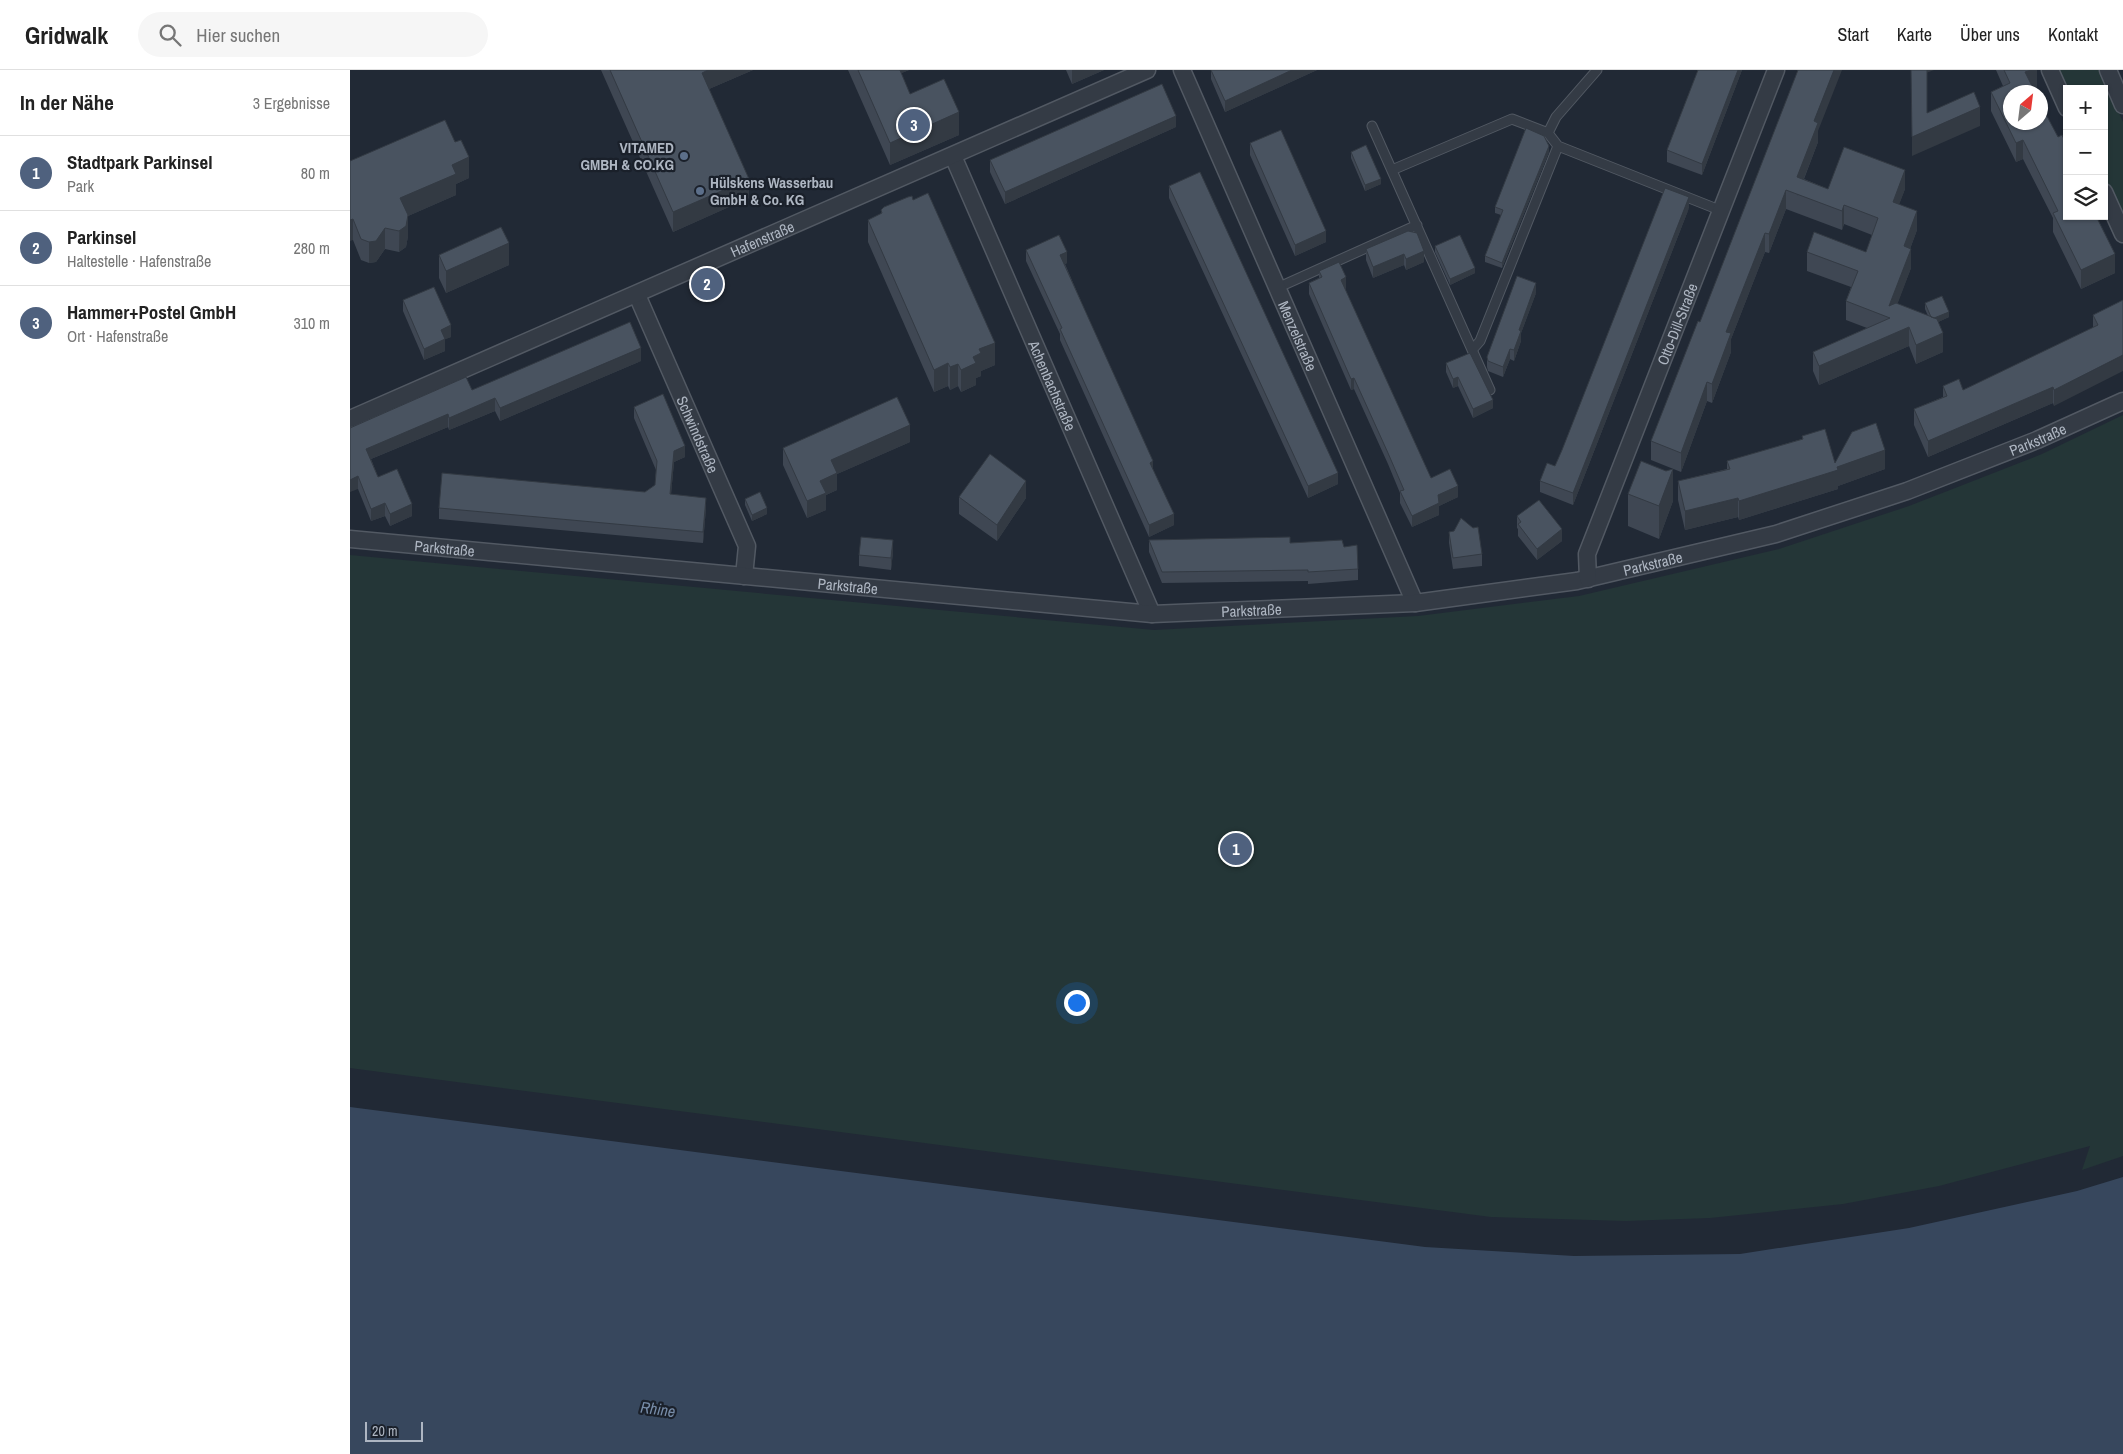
<!DOCTYPE html>
<html lang="de">
<meta charset="utf-8">
<style>
:root{--surface:#fff;--page:#f6f6f6;--text:#222;--muted:#767676;--line:#e0e0e0;--accent:#4f617e}
body{margin:0;font-family:"Archivo Narrow",sans-serif;background:var(--page);color:var(--text)}
.controls{position:absolute;right:15px;top:15px;display:grid;overflow:hidden;border-radius:0px;box-shadow:0 1px 4px #0004}
.controls button{width:45px;height:45px;display:grid;place-items:center;padding:0;border:0;border-bottom:1px solid var(--line);background:var(--surface);color:var(--text);font:25px sans-serif}
.compass{position:absolute;left:1653px;top:15px;width:45px;height:45px;border-radius:50%;background:var(--surface);box-shadow:0 1px 4px #0004;rotate:28deg}
.scale{position:absolute;left:15px;bottom:12px;width:58px;box-sizing:border-box;padding-left:5px;border:2px solid #aeb6c2;border-top:0;font-size:14px;line-height:18px;white-space:nowrap;color:#aeb6c2;-webkit-text-stroke:4px #1a202a;paint-order:stroke}
.you{position:absolute;left:726px;top:932px;width:18px;height:18px;margin:-12px;border:4px solid #fff;border-radius:50%;background:#1a73e8;box-shadow:0 0 0 8px #1a73e833}
.badge{display:grid;place-items:center;width:32px;height:32px;border-radius:50%;background:var(--accent);color:#fff;font-size:16px;font-weight:700}
.pin{position:absolute;translate:-50% -50%;border:2px solid #fff;box-shadow:0 1px 5px #0006}
.list{margin:0;padding:0;list-style:none}
h2{display:flex;justify-content:space-between;align-items:center;height:65px;margin:0;padding:0 20px;font-size:21px}
h2 small{font-size:16px;font-weight:400;color:var(--muted)}
.list li{display:grid;grid-template-columns:32px 1fr auto;gap:15px;align-items:center;box-sizing:border-box;height:75px;padding:0 20px;border-top:1px solid var(--line)}
.list b{display:block;font-size:19px;white-space:nowrap}
.list p{margin:0;font-size:16px;white-space:nowrap;color:var(--muted)}
.list em{font-size:16px;font-style:normal;color:var(--muted)}
.icon{flex:none;width:28px;height:28px;fill:none;stroke:currentColor;stroke-width:2;stroke-linecap:round;stroke-linejoin:round}
.map{position:relative;flex:none;width:1773px;height:1384px;overflow:hidden}
header{display:flex;align-items:center;gap:30px;box-sizing:border-box;height:70px;padding:0 25px;background:var(--surface);border-bottom:1px solid var(--line)}
header strong{font-size:24px}
nav{display:flex;gap:28px;margin-inline-start:auto;font-size:18px}
.search{width:350px;height:45px;background:var(--page);display:flex;align-items:center;gap:12px;box-sizing:border-box;padding:0 18px;border-radius:28px;color:var(--muted);font-size:19px}
main{display:flex}
aside{flex:1;background:var(--surface)}
.map>svg:first-child{display:block}
.green{fill:#243637}
.water{fill:#37475d}
.lines{fill:none;stroke-linecap:round;stroke-linejoin:round}
.lane-casing{stroke:#525963;stroke-width:11}
.street-casing{stroke:#525963;stroke-width:19}
.lane{stroke:#343b45;stroke-width:9}
.street{stroke:#343b45;stroke-width:16}
.wall{fill:#3f4753}
.shaded-wall{fill:#333a43}
.building{fill:#495360;stroke:#333a43}
.service-dot{fill:#5c6f8a;stroke:#1a202a;stroke-width:2}
.labels{text-anchor:middle;dominant-baseline:central;stroke-width:4.5;stroke-linejoin:round;paint-order:stroke}
.poi-label{font-size:15px;font-weight:bold;fill:#aeb6c2;stroke:#1a202a;text-anchor:end}
.street-label{font-size:15px;fill:#aeb6c2;stroke:#1a202a}
.water-label{font-size:16px;font-style:italic;fill:#788da9;stroke:#1a202a}
</style>
<header>
<strong>Gridwalk</strong>
<div class="search"><svg class="icon" aria-label="search" viewBox="0 0 24 24"><circle cx="10" cy="10" r="6"/><path d="M15 15l6 6"/></svg>Hier suchen</div>
<nav><a>Start</a><a>Karte</a><a>Über uns</a><a>Kontakt</a></nav>
</header>
<main>
<aside>
<h2>In der Nähe<small>3 Ergebnisse</small></h2>
<ul class="list">
<li><span class="badge">1</span><div><b>Stadtpark Parkinsel</b><p>Park</p></div><em>80 m</em></li>
<li><span class="badge">2</span><div><b>Parkinsel</b><p>Haltestelle · Hafenstraße</p></div><em>280 m</em></li>
<li><span class="badge">3</span><div><b>Hammer+Postel GmbH</b><p>Ort · Hafenstraße</p></div><em>310 m</em></li>
</ul>
</aside>
<div class="map">
<svg width="1773" height="1384" viewBox="0 0 1773 1384">
<rect width="100%" height="100%" fill="#212935"/>
<!-- green -->
<path class="green" d="M 1708,0 L 1750,0 L 1773,52 L 1773,147 L 1754,105 L 1754,19 L 1717,19 Z
M 1773,345 L 1773,1086 L 1732,1100 L 1740,1076 L 1589,1116 L 1493,1134 L 1360,1148 L 1276,1151 L 1141,1147 L 0,998 L 0,485 L 804,560 L 1068,546 L 1229,526 L 1429,479 L 1559,436 L 1692,384 Z"/>
<!-- water -->
<path class="water" d="M 0,1037 L 1075,1177 L 1224,1186 L 1390,1184 L 1559,1158 L 1727,1121 L 1773,1107 L 1773,1384 L 0,1384 Z"/>
<g class="lines">
<!-- lane casing -->
<g class="lane-casing">
<path id="lane" d="M 1022,56 L 1140,320
M 1198,63 L 1206,47 L 1247,0
M 1208,76 L 1372,141
M 1042,100 L 1162,49 L 1198,63 L 1208,76 L 1130,271 L 1123,279
M 927,218 L 1067,155"/>
</g>
<!-- street casing -->
<g class="street-casing">
<g id="street">
<path id="s1" d="M 832,0 L 1065,533"/>
<path d="M 1700,0 L 1717,38"/>
<path d="M 1758,0 L 1773,35"/>
<path id="s2" d="M 603,86 L 802,544"/>
<path d="M 1754,122 L 1773,164"/>
<path id="s3" d="M 287,225 L 397,476 L 394,506"/>
<path id="s4" d="M 0,349 L 797,0"/>
<path id="s5" d="M 0,469 L 802,544 L 1065,533 L 1227,511 L 1426,464 L 1557,421 L 1687,370 L 1773,331"/>
<path id="s6" d="M 1238,509 L 1237,484 L 1426,0"/>
</g>
</g>
<!-- lane -->
<use href="#lane" class="lane"/>
<!-- street -->
<use href="#street" class="street"/>
</g>
<!-- wall -->
<path class="wall" d="M 251,0 L 403,0 L 359,19 L 399,128 L 323,162 Z
M 498,0 L 559,0 L 551,3 L 560,24 L 609,65 L 540,95 Z
M 716,0 L 754,0 L 722,14 Z
M 861,0 L 967,0 L 875,42 L 861,9 Z
M 1348,0 L 1392,0 L 1352,105 L 1317,92 L 1317,80 Z
M 1646,0 L 1687,0 L 1687,17 L 1683,18 L 1765,203 L 1731,219 L 1703,162 L 1703,148 L 1673,89 L 1666,92 L 1641,41 L 1641,22 L 1653,16 Z
M 826,57 L 655,134 L 640,102 L 640,90 Z
M 1468,61 L 1468,72 L 1454,109 L 1478,119 L 1555,119 L 1549,134 L 1567,160 L 1560,179 L 1561,198 L 1547,234 L 1578,246 L 1575,239 L 1575,233 L 1599,247 L 1588,252 L 1593,282 L 1566,294 L 1559,276 L 1469,315 L 1463,301 L 1463,282 L 1517,258 L 1496,250 L 1496,231 L 1501,217 L 1457,201 L 1457,182 L 1516,182 L 1522,165 L 1494,154 L 1492,160 L 1436,139 L 1419,183 L 1415,182 L 1381,269 L 1381,282 L 1362,333 L 1357,331 L 1331,402 L 1301,390 L 1301,371 L 1350,252 Z
M 900,73 L 976,172 L 945,186 L 900,85 Z
M 1001,82 L 1031,114 L 1015,121 L 1001,88 Z
M 1199,82 L 1152,198 L 1135,192 L 1135,186 L 1151,145 L 1145,143 L 1145,137 Z
M 0,91 L 119,108 L 106,114 L 106,125 L 58,146 L 58,166 L 56,177 L 49,182 L 35,179 L 26,192 L 19,193 L 11,190 L 3,170 Z
M 819,116 L 988,414 L 958,428 L 819,128 Z
M 1339,138 L 1223,435 L 1190,422 L 1190,411 L 1205,396 Z
M 531,140 L 645,295 L 631,301 L 631,306 L 626,308 L 626,315 L 611,322 L 608,316 L 600,320 L 598,316 L 584,322 L 518,172 L 518,150 L 531,144 Z
M 1067,163 L 1074,192 L 1056,200 L 1054,195 L 1023,208 L 1016,190 L 1016,179 Z
M 1085,176 L 1125,203 L 1100,215 L 1085,182 Z
M 676,180 L 717,193 L 715,194 L 803,400 L 824,455 L 799,467 L 710,270 L 710,264 L 676,191 Z
M 89,185 L 159,195 L 96,223 L 89,208 Z
M 969,201 L 996,218 L 995,219 L 1081,408 L 1108,427 L 1089,436 L 1089,445 L 1062,457 L 1050,433 L 1050,423 L 1038,394 L 1004,319 L 1001,320 L 959,224 L 959,213 L 969,208 Z
M 1186,223 L 1171,263 L 1171,271 L 1164,291 L 1160,289 L 1153,307 L 1138,301 L 1137,297 L 1137,287 Z
M 53,230 L 101,267 L 95,269 L 95,281 L 74,290 L 53,241 Z
M 1773,230 L 1704,336 L 1703,333 L 1578,387 L 1564,355 L 1564,339 L 1593,327 L 1593,316 L 1613,320 L 1743,258 L 1743,245 Z
M 291,291 L 150,351 L 145,341 L 99,360 L 98,357 L 21,389 L 28,407 L 62,446 L 40,456 L 35,446 L 21,451 L 8,419 L 0,358 L 122,320 Z
M 1096,293 L 1143,338 L 1123,348 L 1108,316 L 1103,318 L 1096,302 Z
M 284,337 L 335,387 L 324,392 L 321,424 L 356,438 L 353,473 L 89,449 L 89,438 L 295,422 L 305,415 L 306,400 L 284,348 Z
M 1452,366 L 1485,393 L 1535,399 L 1488,416 L 1488,419 L 1389,450 L 1388,447 L 1335,460 L 1328,430 L 1328,411 L 1377,399 L 1377,391 L 1452,369 Z
M 560,372 L 487,404 L 487,420 L 476,425 L 476,440 L 457,448 L 433,395 L 433,378 Z
M 1278,424 L 1323,431 L 1309,469 L 1278,456 Z
M 609,427 L 676,428 L 647,471 L 609,444 Z
M 395,429 L 417,444 L 402,451 L 395,435 Z
M 1167,446 L 1212,471 L 1187,490 L 1168,466 L 1168,459 L 1167,458 Z
M 1099,462 L 1132,484 L 1132,496 L 1103,499 L 1099,473 Z
M 799,470 L 940,473 L 994,477 L 1008,499 L 1008,510 L 958,514 L 958,511 L 812,513 L 799,482 Z
M 543,482 L 541,500 L 509,496 L 509,485 Z"/>
<!-- shaded-wall -->
<path class="shaded-wall" d="M 358,0 L 403,0 L 352,22 L 352,3 Z
M 543,0 L 559,0 L 543,7 Z
M 722,0 L 754,0 L 722,14 Z
M 942,0 L 967,0 L 875,42 L 875,31 Z
M 1388,0 L 1392,0 L 1352,105 L 1352,94 Z
M 1484,0 L 1492,0 L 1468,61 L 1468,72 L 1447,126 L 1447,107 L 1464,51 Z
M 1576,0 L 1584,0 L 1576,3 Z
M 1681,0 L 1687,0 L 1687,17 L 1675,22 L 1675,2 Z
M 1630,37 L 1630,56 L 1562,86 L 1562,67 Z
M 609,42 L 609,65 L 540,95 L 540,73 Z
M 826,46 L 826,57 L 655,134 L 655,122 Z
M 1673,70 L 1673,89 L 1666,92 L 1666,73 Z
M 1199,76 L 1199,82 L 1152,198 L 1152,193 Z
M 119,87 L 119,108 L 106,114 L 106,125 L 58,146 L 58,166 L 56,177 L 49,182 L 50,128 L 102,95 Z
M 1555,100 L 1555,119 L 1543,151 L 1543,132 Z
M 399,109 L 399,128 L 323,162 L 323,142 Z
M 1031,109 L 1031,114 L 1015,121 L 1015,115 Z
M 1436,120 L 1436,139 L 1419,183 L 1419,164 Z
M 1339,127 L 1339,138 L 1223,435 L 1223,423 Z
M 1494,135 L 1494,154 L 1492,160 L 1492,141 Z
M 1567,141 L 1567,160 L 1554,195 L 1554,176 Z
M 3,149 L 3,170 L 0,171 L 0,150 Z
M 35,158 L 35,179 L 26,192 L 19,193 L 19,172 Z
M 976,161 L 976,172 L 945,186 L 945,175 Z
M 1415,163 L 1415,182 L 1381,269 L 1381,282 L 1362,333 L 1362,314 L 1376,262 Z
M 159,173 L 159,195 L 96,223 L 96,201 Z
M 1561,179 L 1561,198 L 1540,254 L 1539,236 Z
M 1074,181 L 1074,192 L 1056,200 L 1056,189 Z
M 717,182 L 717,193 L 710,196 L 710,185 Z
M 1054,184 L 1054,195 L 1023,208 L 1023,197 Z
M 1765,184 L 1765,203 L 1731,219 L 1731,200 Z
M 1125,198 L 1125,203 L 1100,215 L 1100,209 Z
M 996,207 L 996,218 L 991,221 L 991,210 Z
M 1186,213 L 1186,223 L 1171,263 L 1171,271 L 1164,291 L 1164,280 L 1169,260 Z
M 1599,242 L 1599,247 L 1582,255 L 1582,249 Z
M 101,255 L 101,267 L 91,271 L 91,260 Z
M 1559,257 L 1559,276 L 1469,315 L 1469,296 Z
M 1593,263 L 1593,282 L 1566,294 L 1566,275 Z
M 95,269 L 95,281 L 74,290 L 74,279 Z
M 645,273 L 645,295 L 631,301 L 631,306 L 626,308 L 626,315 L 611,322 L 611,300 L 629,279 Z
M 291,278 L 291,291 L 150,351 L 150,338 Z
M 1160,279 L 1160,289 L 1153,307 L 1153,297 Z
M 1773,285 L 1773,301 L 1704,336 L 1704,320 Z
M 598,293 L 598,316 L 584,322 L 584,300 Z
M 608,294 L 608,316 L 600,320 L 600,297 Z
M 1108,307 L 1108,316 L 1103,318 L 1103,309 Z
M 1004,308 L 1004,319 L 1001,320 L 1001,309 Z
M 1357,312 L 1357,331 L 1331,402 L 1331,383 Z
M 1703,317 L 1703,333 L 1578,387 L 1578,371 Z
M 145,328 L 145,341 L 99,360 L 99,348 Z
M 1143,330 L 1143,338 L 1123,348 L 1123,339 Z
M 98,344 L 98,357 L 16,391 L 16,379 Z
M 560,355 L 560,372 L 487,404 L 487,420 L 476,425 L 476,440 L 457,448 L 457,431 L 470,411 L 481,390 Z
M 335,376 L 335,387 L 324,392 L 320,435 L 320,424 L 324,381 Z
M 1535,380 L 1535,399 L 1488,416 L 1488,419 L 1389,450 L 1389,431 Z
M 803,391 L 803,402 L 800,393 Z
M 1323,399 L 1323,431 L 1309,469 L 1309,436 Z
M 988,403 L 988,414 L 958,428 L 958,416 Z
M 8,406 L 8,419 L 0,422 L 0,410 Z
M 676,411 L 676,428 L 647,471 L 647,455 Z
M 1108,416 L 1108,427 L 1089,436 L 1089,445 L 1062,457 L 1062,446 L 1088,425 Z
M 356,428 L 356,438 L 353,473 L 353,462 Z
M 1388,428 L 1388,447 L 1335,460 L 1335,441 Z
M 35,433 L 35,446 L 21,451 L 21,439 Z
M 62,434 L 62,446 L 40,456 L 40,444 Z
M 417,438 L 417,444 L 402,451 L 402,445 Z
M 824,444 L 824,455 L 799,467 L 799,455 Z
M 1212,459 L 1212,471 L 1187,490 L 1187,479 Z
M 543,470 L 543,482 L 541,500 L 541,488 Z"/>
<!-- building -->
<path class="building" d="M 260,0 L 358,0 L 352,3 L 399,109 L 323,142 Z
M 508,0 L 550,0 L 560,24 L 594,9 L 609,42 L 540,73 Z
M 861,0 L 942,0 L 875,31 Z
M 1348,0 L 1388,0 L 1352,94 L 1317,80 Z
M 1448,0 L 1484,0 L 1464,51 L 1468,53 L 1447,107 L 1478,119 L 1494,77 L 1555,100 L 1543,132 L 1567,141 L 1554,176 L 1561,179 L 1539,236 L 1546,233 L 1587,249 L 1593,263 L 1566,275 L 1559,257 L 1469,296 L 1463,282 L 1540,248 L 1496,231 L 1508,201 L 1457,182 L 1464,162 L 1516,182 L 1528,148 L 1494,135 L 1492,141 L 1436,120 L 1419,164 L 1415,163 L 1376,262 L 1381,263 L 1362,314 L 1357,312 L 1331,383 L 1301,371 L 1348,251 L 1350,252 Z
M 1561,0 L 1577,0 L 1577,43 L 1624,22 L 1630,37 L 1562,67 Z
M 1654,0 L 1681,0 L 1675,2 L 1685,22 L 1660,22 L 1660,52 L 1690,52 L 1690,33 L 1708,67 L 1712,65 L 1717,75 L 1717,146 L 1746,146 L 1765,184 L 1731,200 L 1703,143 L 1708,141 L 1673,70 L 1666,73 L 1641,22 L 1660,13 Z
M 812,14 L 826,46 L 655,122 L 640,90 Z
M 95,50 L 105,72 L 111,70 L 119,87 L 102,95 L 106,104 L 50,128 L 58,145 L 56,156 L 49,161 L 35,158 L 26,171 L 19,172 L 11,169 L 3,149 L 0,150 L 0,91 Z
M 1176,58 L 1194,66 L 1199,76 L 1152,193 L 1135,186 L 1153,140 L 1145,137 Z
M 931,60 L 976,161 L 945,175 L 900,73 Z
M 1016,75 L 1031,109 L 1015,115 L 1001,82 Z
M 850,102 L 988,403 L 958,416 L 819,116 Z
M 1315,118 L 1339,127 L 1223,423 L 1190,411 L 1197,393 L 1205,396 L 1212,380 Z
M 578,123 L 645,273 L 629,279 L 631,283 L 623,287 L 626,293 L 611,300 L 608,294 L 600,297 L 598,293 L 584,300 L 518,150 L 532,143 L 531,140 L 534,137 L 558,127 L 562,126 L 563,130 Z
M 151,157 L 159,173 L 96,201 L 89,185 Z
M 1058,161 L 1067,163 L 1074,181 L 1056,189 L 1054,184 L 1023,197 L 1016,179 Z
M 709,165 L 717,182 L 710,185 L 803,391 L 800,393 L 824,444 L 799,455 L 710,259 L 712,258 L 676,180 Z
M 1110,165 L 1125,198 L 1100,209 L 1085,176 Z
M 989,192 L 996,207 L 991,210 L 1081,408 L 1100,399 L 1108,416 L 1088,425 L 1089,433 L 1062,446 L 1050,421 L 1054,420 L 1038,383 L 1004,308 L 1001,309 L 959,213 L 972,207 L 969,201 Z
M 1167,206 L 1186,213 L 1169,260 L 1171,261 L 1164,280 L 1160,279 L 1153,297 L 1138,291 L 1137,287 Z
M 84,217 L 101,255 L 91,260 L 95,269 L 74,279 L 53,230 Z
M 1592,226 L 1599,242 L 1584,248 L 1581,247 L 1575,233 Z
M 1773,230 L 1773,285 L 1704,320 L 1703,317 L 1578,371 L 1564,339 L 1597,326 L 1593,316 L 1609,309 L 1613,320 L 1748,255 L 1743,245 Z
M 280,252 L 291,278 L 150,338 L 145,328 L 99,348 L 98,344 L 16,379 L 28,407 L 47,399 L 62,434 L 40,444 L 35,433 L 21,439 L 8,406 L 0,410 L 0,358 L 116,307 L 122,320 Z
M 1120,283 L 1143,330 L 1123,339 L 1108,307 L 1103,309 L 1096,293 Z
M 313,324 L 335,376 L 324,381 L 320,424 L 356,428 L 353,462 L 89,438 L 92,403 L 295,422 L 305,415 L 307,391 L 284,337 Z
M 547,327 L 560,355 L 481,390 L 487,403 L 470,411 L 476,423 L 457,431 L 433,378 Z
M 1526,353 L 1535,380 L 1487,397 L 1488,400 L 1389,431 L 1388,428 L 1335,441 L 1328,411 L 1380,399 L 1377,391 L 1453,369 L 1452,366 L 1475,359 L 1485,393 L 1502,362 Z
M 640,384 L 676,411 L 647,455 L 609,427 Z
M 1291,391 L 1316,401 L 1323,399 L 1309,436 L 1278,424 Z
M 410,422 L 417,438 L 402,445 L 395,429 Z
M 1189,430 L 1212,459 L 1187,479 L 1168,454 L 1171,452 L 1167,446 Z
M 1111,448 L 1123,458 L 1128,457 L 1132,484 L 1103,488 L 1099,462 L 1104,461 Z
M 511,467 L 543,470 L 541,488 L 509,485 Z
M 940,467 L 940,473 L 992,470 L 994,477 L 1007,475 L 1008,499 L 958,502 L 958,500 L 812,502 L 799,470 Z"/>
<!-- markers -->
<g class="service-dot">
<circle cx="334" cy="86" r="5"/>
<circle cx="350" cy="121" r="5"/>
</g>
<g class="labels">
<!-- poi labels -->
<g class="poi-label">
<text x="324" y="77">VITAMED<tspan x="324" dy="17">GMBH &amp; CO.KG</tspan></text>
<text x="360" y="112" text-anchor="start">Hülskens Wasserbau<tspan x="360" dy="17">GmbH &amp; Co. KG</tspan></text>
</g>
<!-- street labels -->
<g class="street-label">
<text stroke="none"><textPath href="#s4" startOffset="450">Hafenstraße</textPath></text>
<text stroke="none"><textPath href="#s6" startOffset="272">Otto-Dill-Straße</textPath></text>
<text stroke="none"><textPath href="#s1" startOffset="290">Menzelstraße</textPath></text>
<text stroke="none"><textPath href="#s2" startOffset="250">Achenbachstraße</textPath></text>
<text stroke="none"><textPath href="#s3" startOffset="152">Schwindstraße</textPath></text>
<text stroke="none"><textPath href="#s5" startOffset="1715">Parkstraße</textPath></text>
<text stroke="none"><textPath href="#s5" startOffset="95">Parkstraße</textPath></text>
<text stroke="none"><textPath href="#s5" startOffset="1310">Parkstraße</textPath></text>
<text stroke="none"><textPath href="#s5" startOffset="500">Parkstraße</textPath></text>
<text stroke="none"><textPath href="#s5" startOffset="905">Parkstraße</textPath></text>
</g>
<!-- water labels -->
<g class="water-label">
<text transform="translate(308 1339) rotate(8)">Rhine</text>
</g>
</g>
</svg>
<div class="controls">
<button>+</button>
<button>−</button>
<button><svg class="icon" aria-label="layers" viewBox="0 0 24 24"><path d="M12 4l9 5-9 5-9-5zM3 14l9 5 9-5"/></svg></button>
</div>
<svg class="compass" viewBox="-18 -18 36 36"><path d="M0-13l5 13h-10z" fill="#e53935"/><path d="M0 13l5-13h-10z" fill="#767676"/></svg>
<div class="scale">20 m</div>
<div class="you"></div>
<div class="pin badge" style="left:886px;top:779px">1</div>
<div class="pin badge" style="left:357px;top:214px">2</div>
<div class="pin badge" style="left:564px;top:55px">3</div>
</div>
</main>
